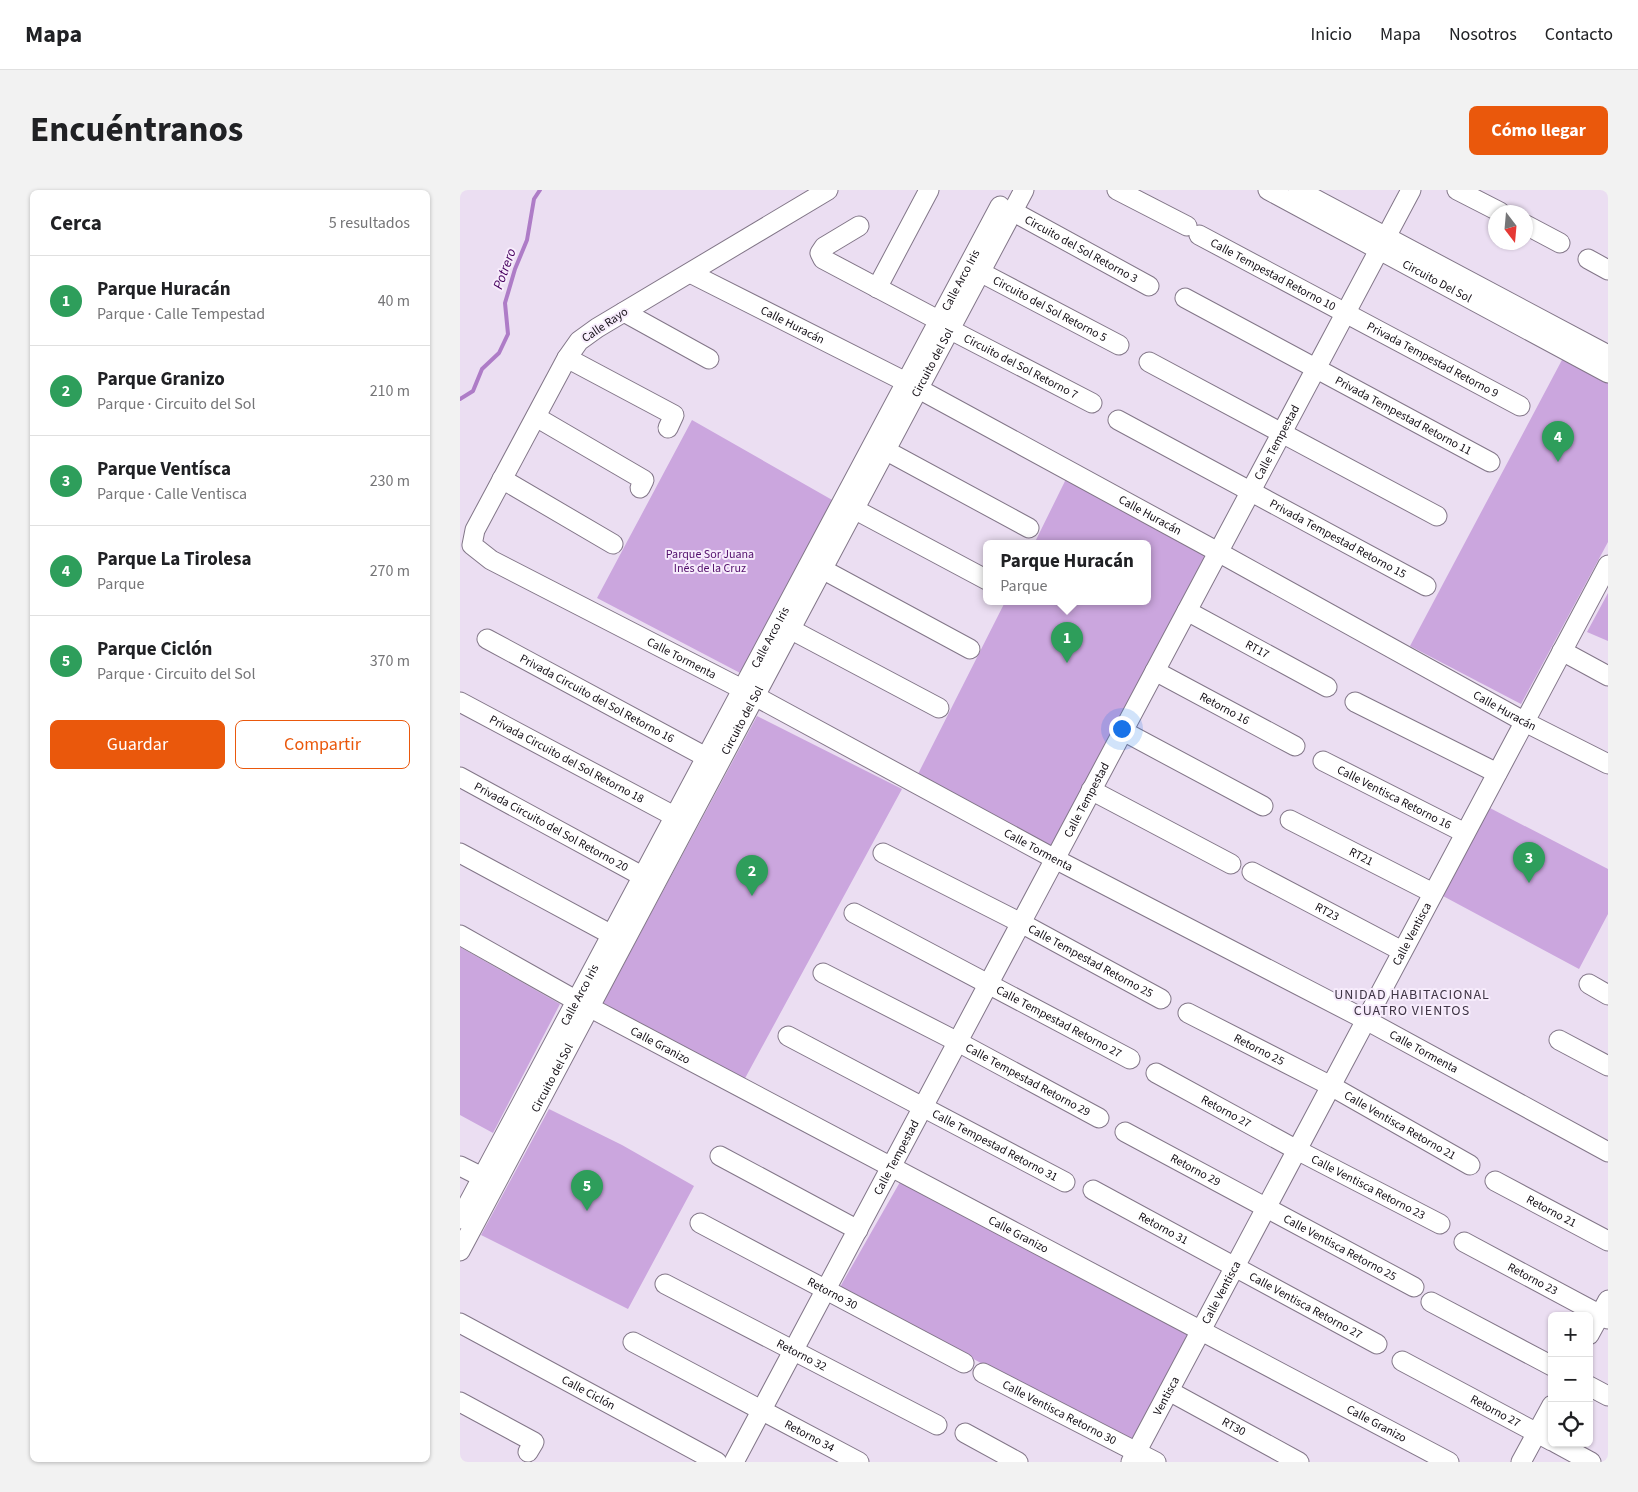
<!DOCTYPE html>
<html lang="es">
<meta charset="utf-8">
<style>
:root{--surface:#fff;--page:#f2f2f2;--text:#202124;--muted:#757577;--line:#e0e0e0;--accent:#ea580c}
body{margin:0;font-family:"Source Sans 3",sans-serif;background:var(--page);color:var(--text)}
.controls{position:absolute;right:15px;bottom:15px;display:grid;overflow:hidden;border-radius:8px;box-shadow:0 1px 4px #0004}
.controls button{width:45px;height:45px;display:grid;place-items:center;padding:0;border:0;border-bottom:1px solid var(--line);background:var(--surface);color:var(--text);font:25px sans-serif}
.compass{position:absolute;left:1028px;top:15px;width:45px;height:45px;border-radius:50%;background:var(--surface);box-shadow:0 1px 4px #0004;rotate:164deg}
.you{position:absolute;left:661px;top:538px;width:18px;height:18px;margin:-12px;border:4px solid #fff;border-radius:50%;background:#1a73e8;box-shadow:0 0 0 8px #1a73e833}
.badge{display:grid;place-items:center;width:32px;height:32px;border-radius:50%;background:var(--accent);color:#fff;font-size:16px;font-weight:700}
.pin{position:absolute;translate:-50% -41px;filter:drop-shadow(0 1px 2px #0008)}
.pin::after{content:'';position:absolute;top:26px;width:18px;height:15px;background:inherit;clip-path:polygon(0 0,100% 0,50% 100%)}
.popup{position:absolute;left:523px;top:350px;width:168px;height:65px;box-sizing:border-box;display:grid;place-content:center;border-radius:8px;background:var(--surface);filter:drop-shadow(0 1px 4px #0005);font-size:16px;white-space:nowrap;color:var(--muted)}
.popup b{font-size:19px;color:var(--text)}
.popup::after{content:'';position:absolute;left:50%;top:100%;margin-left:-10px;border:10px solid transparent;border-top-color:var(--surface)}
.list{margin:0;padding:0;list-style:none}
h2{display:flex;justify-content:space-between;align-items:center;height:65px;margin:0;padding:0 20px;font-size:21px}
h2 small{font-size:16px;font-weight:400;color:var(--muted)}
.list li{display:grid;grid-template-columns:32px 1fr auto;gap:15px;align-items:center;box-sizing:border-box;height:90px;padding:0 20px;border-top:1px solid var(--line)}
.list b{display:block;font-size:19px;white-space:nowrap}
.list p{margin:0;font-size:16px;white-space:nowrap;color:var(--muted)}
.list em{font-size:16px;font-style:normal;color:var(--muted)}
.actions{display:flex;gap:10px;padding:15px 20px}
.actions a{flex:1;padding:11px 0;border:1px solid var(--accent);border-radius:8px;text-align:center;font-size:18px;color:var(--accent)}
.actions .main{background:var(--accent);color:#fff}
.icon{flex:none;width:28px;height:28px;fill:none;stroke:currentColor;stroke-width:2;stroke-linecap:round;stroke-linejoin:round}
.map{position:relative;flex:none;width:1148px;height:1272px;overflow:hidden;border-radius:8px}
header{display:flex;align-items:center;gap:30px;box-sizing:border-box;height:70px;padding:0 25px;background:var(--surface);border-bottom:1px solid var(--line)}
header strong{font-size:24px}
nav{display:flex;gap:28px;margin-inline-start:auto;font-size:18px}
.intro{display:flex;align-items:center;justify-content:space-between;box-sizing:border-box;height:120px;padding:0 30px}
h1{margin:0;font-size:35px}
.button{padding:12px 22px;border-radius:8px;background:var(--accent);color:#fff;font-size:18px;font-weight:700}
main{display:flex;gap:30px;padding:0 30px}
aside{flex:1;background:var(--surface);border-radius:8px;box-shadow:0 1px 4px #0004}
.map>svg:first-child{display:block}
.green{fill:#cba6de}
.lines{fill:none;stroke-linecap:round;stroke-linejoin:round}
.stream{stroke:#ae7cc7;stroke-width:4}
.minor-casing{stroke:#827688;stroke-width:21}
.minor{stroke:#fff;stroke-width:19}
.labels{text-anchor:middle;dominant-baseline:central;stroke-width:4;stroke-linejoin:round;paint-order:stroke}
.street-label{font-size:12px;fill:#140f16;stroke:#f7ecfc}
.park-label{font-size:12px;fill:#520f6b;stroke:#f7ecfc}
.water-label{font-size:14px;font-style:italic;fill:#47005f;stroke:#f7ecfc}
.neighbourhood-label{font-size:14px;letter-spacing:1px;fill:#3f3545;stroke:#f7ecfc}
</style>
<header>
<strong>Mapa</strong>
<nav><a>Inicio</a><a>Mapa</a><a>Nosotros</a><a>Contacto</a></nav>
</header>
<div class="intro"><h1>Encuéntranos</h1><a class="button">Cómo llegar</a></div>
<main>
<aside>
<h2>Cerca<small>5 resultados</small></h2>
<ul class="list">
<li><span class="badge" style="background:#2e9e5b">1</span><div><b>Parque Huracán</b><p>Parque · Calle Tempestad</p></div><em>40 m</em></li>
<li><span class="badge" style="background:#2e9e5b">2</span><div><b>Parque Granizo</b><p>Parque · Circuito del Sol</p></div><em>210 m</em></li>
<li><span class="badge" style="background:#2e9e5b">3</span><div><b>Parque Ventísca</b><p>Parque · Calle Ventisca</p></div><em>230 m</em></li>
<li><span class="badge" style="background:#2e9e5b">4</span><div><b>Parque La Tirolesa</b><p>Parque</p></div><em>270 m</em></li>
<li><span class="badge" style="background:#2e9e5b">5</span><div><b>Parque Ciclón</b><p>Parque · Circuito del Sol</p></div><em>370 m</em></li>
</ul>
<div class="actions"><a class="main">Guardar</a><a>Compartir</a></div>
</aside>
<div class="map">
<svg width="1148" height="1272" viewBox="0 0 1148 1272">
<rect width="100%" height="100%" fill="#ebdef2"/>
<!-- green -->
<path class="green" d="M 1103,168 L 1148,193 L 1148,352 L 1061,514 L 950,456 Z
M 232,230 L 374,311 L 284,485 L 137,408 Z
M 608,285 L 758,362 L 595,669 L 458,584 L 545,412 L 687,412 L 687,354 L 574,354 Z
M 1148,403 L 1148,451 L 1127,442 Z
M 297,526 L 442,599 L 283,892 L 143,813 Z
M 1028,617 L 1148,679 L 1148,724 L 1119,779 L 983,706 Z
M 0,757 L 100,814 L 33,943 L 0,925 Z
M 89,919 L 162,955 L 234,996 L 168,1119 L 21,1045 Z
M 440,992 L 735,1142 L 675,1256 L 380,1097 Z"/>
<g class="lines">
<!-- stream -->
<path class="stream" d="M 0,209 L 13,201 L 22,179 L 39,163 L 48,144 L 45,113 L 55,79 L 67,50 L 74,9 L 80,0"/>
<!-- minor casing -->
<g class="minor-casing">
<g id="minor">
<path id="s1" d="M 368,0 L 137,138 L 119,151 L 107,168 L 15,340 L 12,355 L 31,370 L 282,499 L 595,669 L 906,830 L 1148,962"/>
<path d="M 657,0 L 727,36"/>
<path id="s2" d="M 808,0 L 1148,183"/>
<path d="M 838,0 L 1148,165"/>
<path d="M 997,0 L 1040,22"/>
<path id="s3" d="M 552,21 L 689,96"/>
<path d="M 1066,35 L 1100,53"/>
<path d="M 399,36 L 364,57 L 360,63 L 363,69 L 478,130"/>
<path id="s4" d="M 739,45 L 1060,216"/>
<path d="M 1128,69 L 1148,80"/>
<path id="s5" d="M 520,82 L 659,155"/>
<path id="s6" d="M 230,83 L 446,192 L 758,362 L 1065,532 L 1148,574"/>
<path d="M 417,98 L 469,0"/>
<path id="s7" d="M 725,108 L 1030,272"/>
<path d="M 164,122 L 249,169"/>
<path id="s8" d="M 489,139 L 632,213"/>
<path d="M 107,168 L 214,225 L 208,238"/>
<path d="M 689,172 L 977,326"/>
<path d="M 76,227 L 184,290 L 180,298"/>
<path id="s9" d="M 658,230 L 966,396"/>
<path d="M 425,260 L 569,338"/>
<path d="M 42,289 L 153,354"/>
<path d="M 394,319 L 527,390"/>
<path d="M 362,379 L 510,459"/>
<path id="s10" d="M 727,421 L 867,497"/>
<path d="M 330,439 L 479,518"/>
<path id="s11" d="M 27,449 L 246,567"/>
<path d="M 1102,461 L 1148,486"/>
<path id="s12" d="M 695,481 L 835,556"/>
<path id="s13" d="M 0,512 L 214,626"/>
<path d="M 895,512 L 1037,583"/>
<path d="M 663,541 L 803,616"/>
<path id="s14" d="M 863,571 L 1005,643"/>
<path id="s15" d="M 0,587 L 182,686"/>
<path d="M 631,600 L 771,674"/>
<path id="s16" d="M 830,630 L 973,703"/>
<path d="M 0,663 L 152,745"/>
<path id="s17" d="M 423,663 L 561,733 L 701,809"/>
<path id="s18" d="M 792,682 L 942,761"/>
<path id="s19" d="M 394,723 L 670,869"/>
<path d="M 0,745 L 117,811"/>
<path id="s20" d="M 363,783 L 498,852 L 639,928"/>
<path d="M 1129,794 L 1148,805"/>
<path id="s21" d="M 129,817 C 415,970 703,1119 989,1272"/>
<path id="s22" d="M 728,823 L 871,896 L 1010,975"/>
<path id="s23" d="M 328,846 L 605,992"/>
<path d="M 1099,850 L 1148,876"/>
<path id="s24" d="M 696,883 L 837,960 L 980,1034"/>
<path id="s25" d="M 665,942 L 954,1097"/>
<path d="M 260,966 L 398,1040"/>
<path d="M 0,976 L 22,987"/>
<path id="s26" d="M 1035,991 L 1148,1051"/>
<path id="s27" d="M 633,1000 L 917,1154"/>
<path id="s28" d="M 0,1029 L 540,16"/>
<path id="s29" d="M 240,1033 L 504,1173"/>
<path id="s30" d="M 1004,1052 L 1148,1129"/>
<path id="s31" d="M 0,1061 L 564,0"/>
<path id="s32" d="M 205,1094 L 477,1235"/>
<path d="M 971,1112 L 1092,1176"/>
<path id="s33" d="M 0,1133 L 257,1272"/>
<path d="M 1129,1145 L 1148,1110"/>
<path id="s34" d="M 173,1152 L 399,1272"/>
<path id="s35" d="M 942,1171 L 1092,1251"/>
<path id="s36" d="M 523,1183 L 696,1272"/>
<path d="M 1129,1196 L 1148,1206"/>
<path id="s37" d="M 709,1201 L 839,1272"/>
<path d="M 0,1212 L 74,1252 L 68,1262"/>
<path d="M 505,1243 L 558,1272"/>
<path d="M 1096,1253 L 1131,1272"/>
<path id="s38" d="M 274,1272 L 951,0"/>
<path id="s39" d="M 671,1272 L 1148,375"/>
<path d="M 1061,1272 L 1092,1215"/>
</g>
</g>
<!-- minor -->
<use href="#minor" class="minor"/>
</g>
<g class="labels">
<!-- street labels -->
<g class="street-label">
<text stroke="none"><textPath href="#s3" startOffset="79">Circuito del Sol Retorno 3</textPath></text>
<text stroke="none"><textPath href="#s4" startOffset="84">Calle Tempestad Retorno 10</textPath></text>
<text stroke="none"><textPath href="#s28" startOffset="1064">Calle Arco Iris</textPath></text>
<text stroke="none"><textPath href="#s2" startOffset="192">Circuito Del Sol</textPath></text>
<text stroke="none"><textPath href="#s5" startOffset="79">Circuito del Sol Retorno 5</textPath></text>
<text transform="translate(145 135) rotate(-34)">Calle Rayo</text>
<text stroke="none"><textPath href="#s6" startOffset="115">Calle Huracán</textPath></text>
<text stroke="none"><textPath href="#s4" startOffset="265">Privada Tempestad Retorno 9</textPath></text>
<text stroke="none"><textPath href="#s31" startOffset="1006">Circuito del Sol</textPath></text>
<text stroke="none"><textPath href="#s8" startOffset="81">Circuito del Sol Retorno 7</textPath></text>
<text stroke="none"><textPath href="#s7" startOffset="248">Privada Tempestad Retorno 11</textPath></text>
<text stroke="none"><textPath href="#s38" startOffset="1155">Calle Tempestad</textPath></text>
<text stroke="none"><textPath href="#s6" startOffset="520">Calle Huracán</textPath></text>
<text stroke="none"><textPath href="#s9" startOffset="250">Privada Tempestad Retorno 15</textPath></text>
<text stroke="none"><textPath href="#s28" startOffset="659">Calle Arco Iris</textPath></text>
<text stroke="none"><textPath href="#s10" startOffset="80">RT17</textPath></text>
<text stroke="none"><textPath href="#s1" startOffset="761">Calle Tormenta</textPath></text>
<text stroke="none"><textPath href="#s11" startOffset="125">Privada Circuito del Sol Retorno 16</textPath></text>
<text stroke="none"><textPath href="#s12" startOffset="79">Retorno 16</textPath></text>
<text stroke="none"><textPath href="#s6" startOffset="925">Calle Huracán</textPath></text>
<text stroke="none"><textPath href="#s31" startOffset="601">Circuito del Sol</textPath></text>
<text stroke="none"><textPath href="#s13" startOffset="121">Privada Circuito del Sol Retorno 18</textPath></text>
<text stroke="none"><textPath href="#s14" startOffset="80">Calle Ventisca Retorno 16</textPath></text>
<text stroke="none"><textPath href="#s38" startOffset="750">Calle Tempestad</textPath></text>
<text stroke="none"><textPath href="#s15" startOffset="104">Privada Circuito del Sol Retorno 20</textPath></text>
<text stroke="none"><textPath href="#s1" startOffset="1166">Calle Tormenta</textPath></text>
<text stroke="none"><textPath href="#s16" startOffset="80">RT21</textPath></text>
<text stroke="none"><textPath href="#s18" startOffset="85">RT23</textPath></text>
<text stroke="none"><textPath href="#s39" startOffset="598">Calle Ventisca</textPath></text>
<text stroke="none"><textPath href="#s17" startOffset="234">Calle Tempestad Retorno 25</textPath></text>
<text stroke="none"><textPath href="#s28" startOffset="254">Calle Arco Iris</textPath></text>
<text stroke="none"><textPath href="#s19" startOffset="232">Calle Tempestad Retorno 27</textPath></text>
<text stroke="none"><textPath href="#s21" startOffset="81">Calle Granizo</textPath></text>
<text stroke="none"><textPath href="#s22" startOffset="80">Retorno 25</textPath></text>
<text stroke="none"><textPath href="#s1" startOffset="1601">Calle Tormenta</textPath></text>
<text stroke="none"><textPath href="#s31" startOffset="196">Circuito del Sol</textPath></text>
<text stroke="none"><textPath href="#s20" startOffset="231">Calle Tempestad Retorno 29</textPath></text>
<text stroke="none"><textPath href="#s24" startOffset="80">Retorno 27</textPath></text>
<text stroke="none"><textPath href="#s22" startOffset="240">Calle Ventisca Retorno 21</textPath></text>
<text stroke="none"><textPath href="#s23" startOffset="234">Calle Tempestad Retorno 31</textPath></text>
<text stroke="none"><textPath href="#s38" startOffset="345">Calle Tempestad</textPath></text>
<text stroke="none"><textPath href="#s25" startOffset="80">Retorno 29</textPath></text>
<text stroke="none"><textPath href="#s24" startOffset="241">Calle Ventisca Retorno 23</textPath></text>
<text stroke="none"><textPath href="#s26" startOffset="64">Retorno 21</textPath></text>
<text stroke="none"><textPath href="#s27" startOffset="80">Retorno 31</textPath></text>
<text stroke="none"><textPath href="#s21" startOffset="486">Calle Granizo</textPath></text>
<text stroke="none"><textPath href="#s25" startOffset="244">Calle Ventisca Retorno 25</textPath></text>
<text stroke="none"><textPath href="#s30" startOffset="78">Retorno 23</textPath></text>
<text stroke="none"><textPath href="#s39" startOffset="192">Calle Ventisca</textPath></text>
<text stroke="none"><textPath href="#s29" startOffset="150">Retorno 30</textPath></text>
<text stroke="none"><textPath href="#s27" startOffset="242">Calle Ventisca Retorno 27</textPath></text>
<text stroke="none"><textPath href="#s32" startOffset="154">Retorno 32</textPath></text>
<text stroke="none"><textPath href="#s33" startOffset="146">Calle Ciclón</textPath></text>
<text stroke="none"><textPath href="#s39" startOffset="75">Ventisca</textPath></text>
<text stroke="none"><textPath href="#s35" startOffset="106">Retorno 27</textPath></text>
<text stroke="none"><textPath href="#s36" startOffset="86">Calle Ventisca Retorno 30</textPath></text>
<text stroke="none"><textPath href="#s21" startOffset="891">Calle Granizo</textPath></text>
<text stroke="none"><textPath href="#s37" startOffset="74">RT30</textPath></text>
<text stroke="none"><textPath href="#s34" startOffset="200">Retorno 34</textPath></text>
</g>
<!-- park labels -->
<g class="park-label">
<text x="250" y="364">Parque Sor Juana<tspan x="250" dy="14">Inés de la Cruz</tspan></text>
</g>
<!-- water labels -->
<g class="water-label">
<text transform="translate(45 79) rotate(-70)">Potrero</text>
</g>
<!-- neighbourhood labels -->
<g class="neighbourhood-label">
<text x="952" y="805">UNIDAD HABITACIONAL<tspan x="952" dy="16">CUATRO VIENTOS</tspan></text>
</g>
</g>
</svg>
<div class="controls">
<button>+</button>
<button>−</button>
<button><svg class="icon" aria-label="locate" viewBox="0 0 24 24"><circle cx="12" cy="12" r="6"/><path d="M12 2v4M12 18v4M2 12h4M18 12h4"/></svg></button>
</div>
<svg class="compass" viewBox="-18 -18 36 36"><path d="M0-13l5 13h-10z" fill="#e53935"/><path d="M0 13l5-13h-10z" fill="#757577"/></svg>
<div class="you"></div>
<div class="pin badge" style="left:607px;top:473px;background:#2e9e5b">1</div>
<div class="popup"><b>Parque Huracán</b>Parque</div>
<div class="pin badge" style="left:292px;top:706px;background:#2e9e5b">2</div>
<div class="pin badge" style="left:1069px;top:693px;background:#2e9e5b">3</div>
<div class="pin badge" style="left:1098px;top:272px;background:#2e9e5b">4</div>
<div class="pin badge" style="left:127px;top:1021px;background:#2e9e5b">5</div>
</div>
</main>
